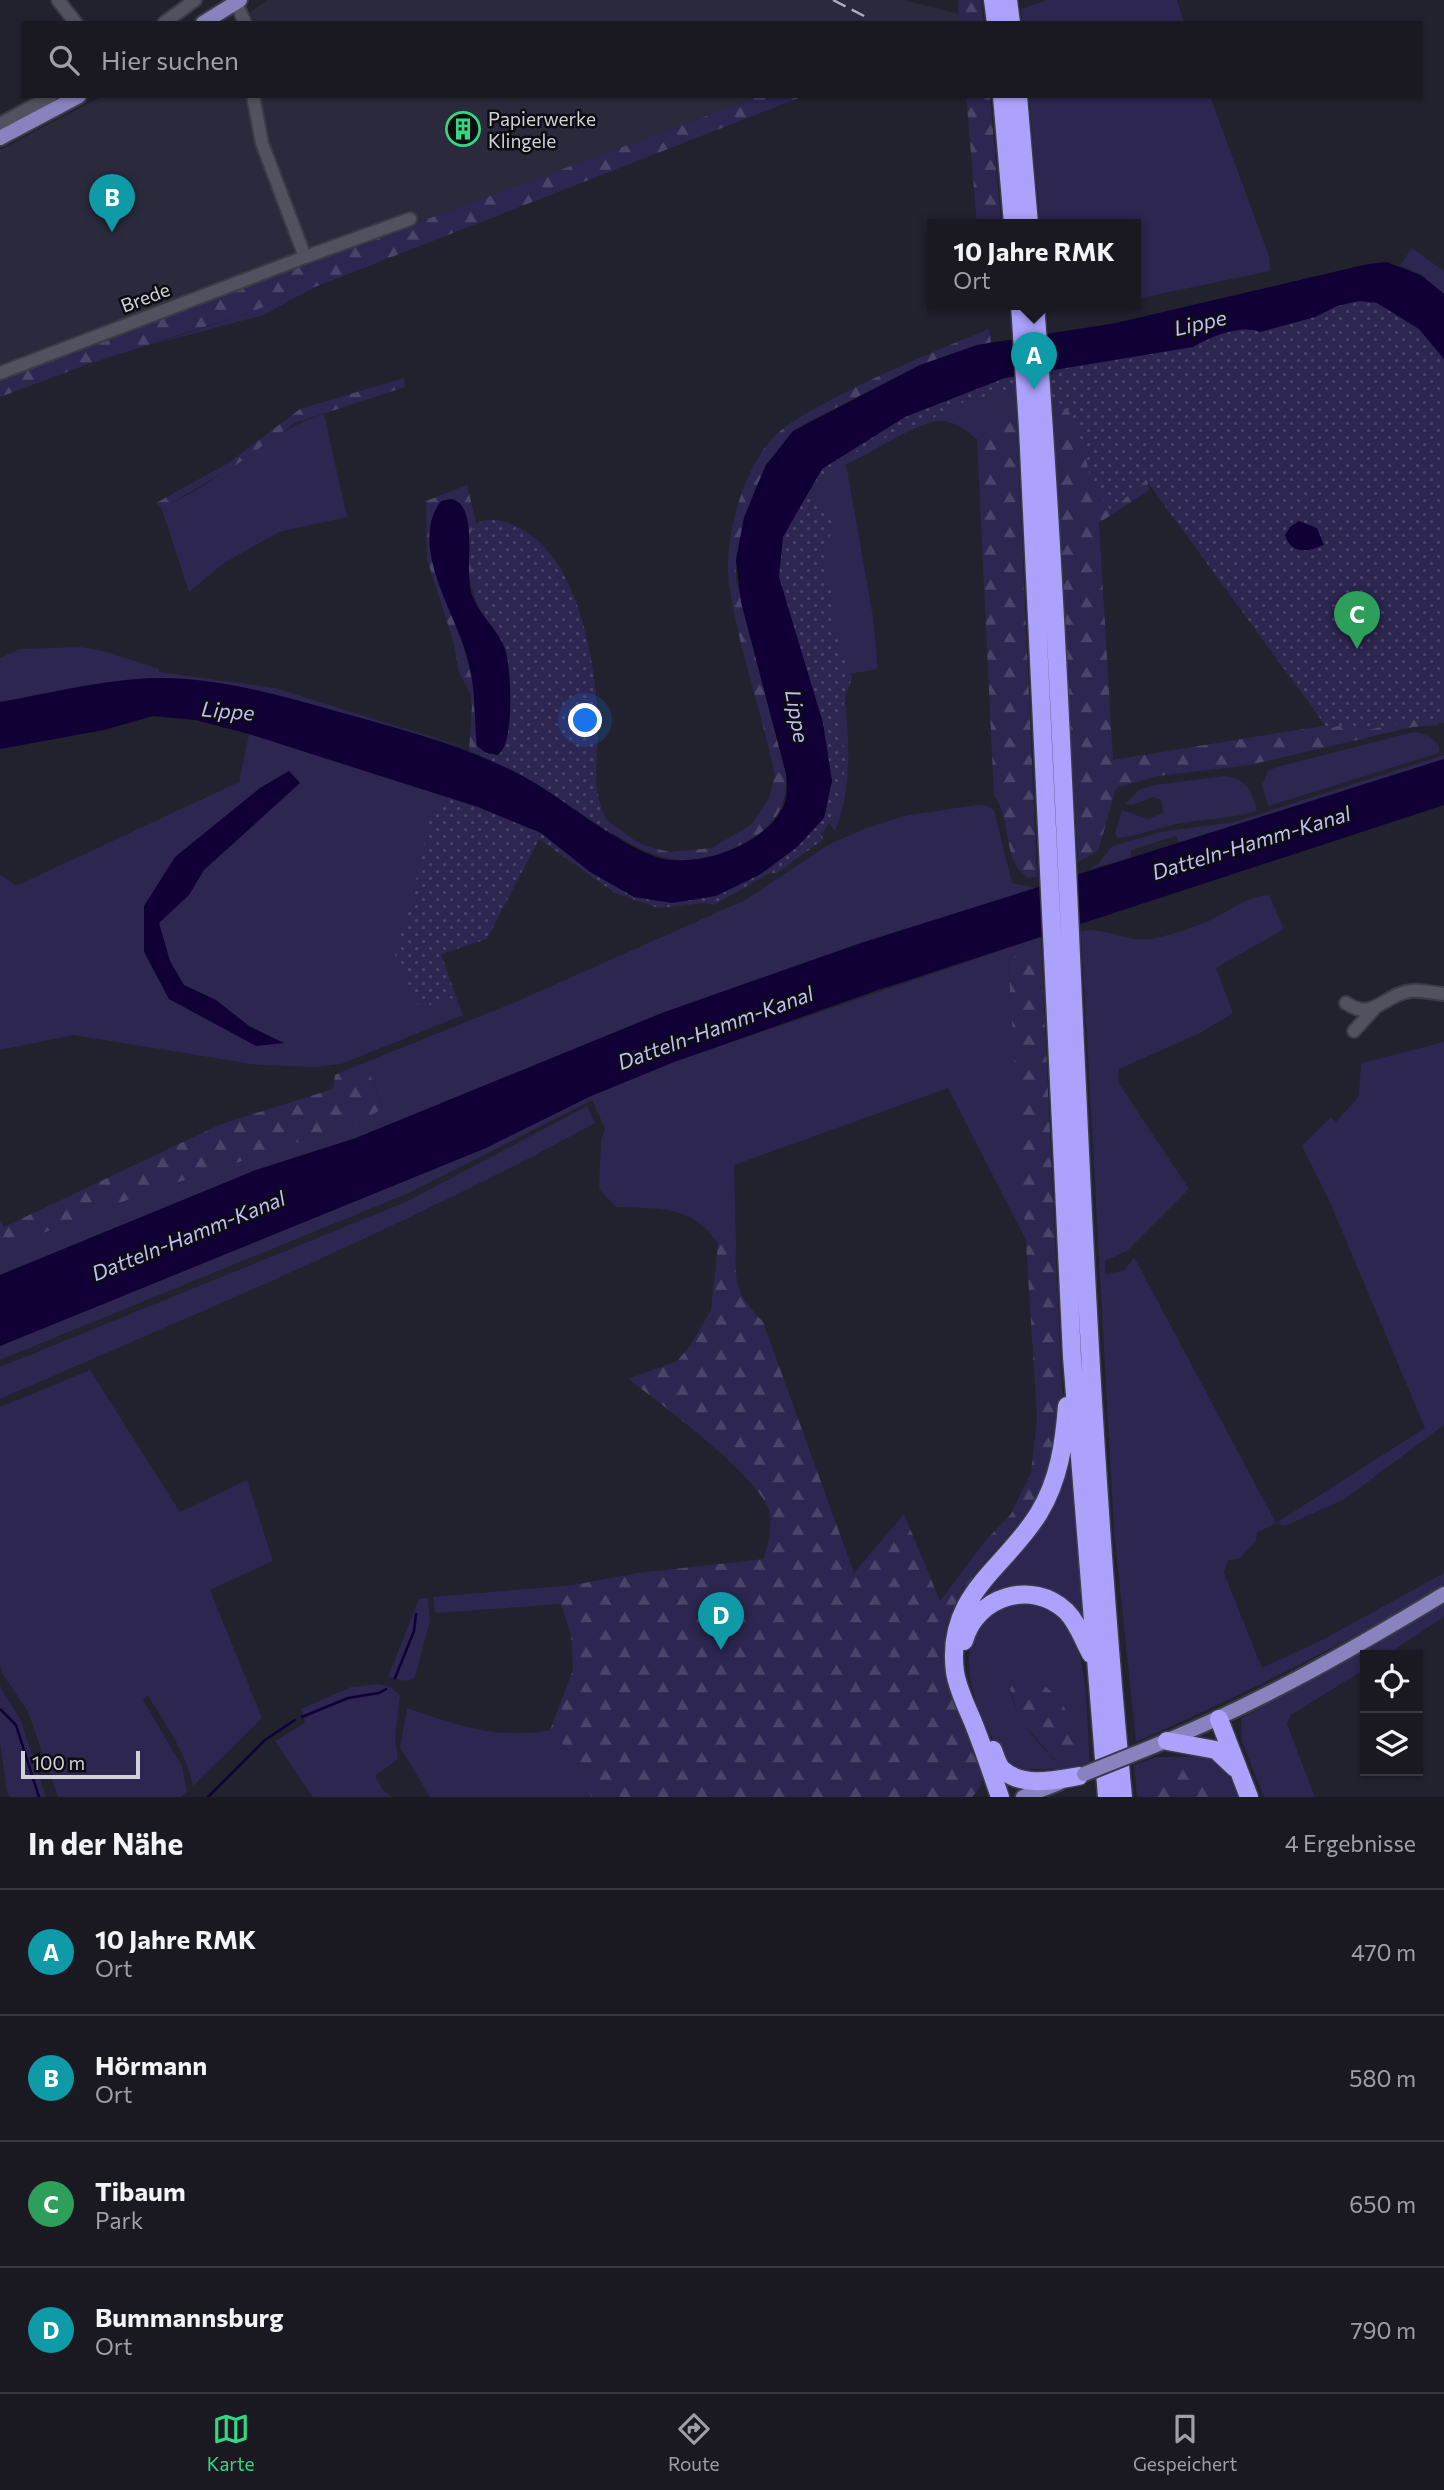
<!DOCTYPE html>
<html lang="de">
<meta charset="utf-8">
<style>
:root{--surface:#1a1922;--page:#23222a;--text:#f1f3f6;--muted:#9fa0a5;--line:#383840;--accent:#32d882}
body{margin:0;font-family:Commissioner,sans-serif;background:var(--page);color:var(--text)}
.controls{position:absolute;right:21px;bottom:21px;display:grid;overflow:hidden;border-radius:0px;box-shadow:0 2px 5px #0004}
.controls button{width:63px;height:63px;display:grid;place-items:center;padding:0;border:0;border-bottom:2px solid var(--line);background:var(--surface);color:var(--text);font:35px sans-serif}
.scale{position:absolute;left:21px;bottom:18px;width:119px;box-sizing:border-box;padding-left:7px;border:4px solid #d1d1d9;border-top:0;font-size:19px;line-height:24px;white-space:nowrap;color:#d1d1d9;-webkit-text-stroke:5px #0c0c11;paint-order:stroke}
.you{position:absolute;left:586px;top:721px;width:24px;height:24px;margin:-18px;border:5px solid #fff;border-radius:50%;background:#1a73e8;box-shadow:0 0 0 10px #1a73e833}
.badge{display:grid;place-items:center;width:46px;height:46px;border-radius:50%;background:var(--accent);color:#fff;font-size:23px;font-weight:700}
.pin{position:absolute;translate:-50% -58px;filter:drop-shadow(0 2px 4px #0008)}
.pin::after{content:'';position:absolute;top:37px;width:24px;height:21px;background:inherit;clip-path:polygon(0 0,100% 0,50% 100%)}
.popup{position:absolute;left:927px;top:219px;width:214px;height:91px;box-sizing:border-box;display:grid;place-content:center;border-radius:0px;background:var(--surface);filter:drop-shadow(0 2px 5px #0005);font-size:23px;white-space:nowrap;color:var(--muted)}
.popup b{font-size:26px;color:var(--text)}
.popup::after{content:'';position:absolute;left:50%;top:100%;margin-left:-14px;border:14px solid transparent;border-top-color:var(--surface)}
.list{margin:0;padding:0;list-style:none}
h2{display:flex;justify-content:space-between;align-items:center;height:91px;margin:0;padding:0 28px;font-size:30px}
h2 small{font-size:23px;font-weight:400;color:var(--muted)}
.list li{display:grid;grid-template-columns:46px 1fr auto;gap:21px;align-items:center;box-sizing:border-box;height:126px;padding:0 28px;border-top:2px solid var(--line)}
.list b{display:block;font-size:26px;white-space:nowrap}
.list p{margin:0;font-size:23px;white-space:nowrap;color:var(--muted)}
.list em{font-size:23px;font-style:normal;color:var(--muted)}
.icon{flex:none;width:38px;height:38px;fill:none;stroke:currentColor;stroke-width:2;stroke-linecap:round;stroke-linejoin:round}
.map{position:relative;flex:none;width:1444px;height:1797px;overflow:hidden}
.search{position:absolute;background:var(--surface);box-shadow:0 2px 5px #0004;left:21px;right:21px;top:21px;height:77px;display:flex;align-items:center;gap:18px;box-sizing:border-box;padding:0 24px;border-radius:0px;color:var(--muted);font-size:26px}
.sheet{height:595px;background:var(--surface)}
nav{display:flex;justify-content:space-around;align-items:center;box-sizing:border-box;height:98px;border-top:2px solid var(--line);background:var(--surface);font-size:19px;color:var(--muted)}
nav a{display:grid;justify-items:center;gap:4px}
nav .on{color:var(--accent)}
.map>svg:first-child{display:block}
.built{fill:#2b2a3c}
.grass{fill:#2c2650}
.forest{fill:url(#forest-firs);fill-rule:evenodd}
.park{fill:url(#park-dots)}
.water{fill:#100036}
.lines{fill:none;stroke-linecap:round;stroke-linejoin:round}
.stream{stroke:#100036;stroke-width:2.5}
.minor-casing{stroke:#3b3b45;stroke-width:16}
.major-casing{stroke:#3b3b45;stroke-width:18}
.highway-casing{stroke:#3b3b45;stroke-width:21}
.minor{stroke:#51515f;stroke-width:12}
.major{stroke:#8882be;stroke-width:14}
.highway{stroke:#aca2fe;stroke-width:18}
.rail{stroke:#afaeb7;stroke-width:2.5;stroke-dasharray:14 7;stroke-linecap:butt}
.major-bridge-casing{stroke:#3b3b45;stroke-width:18;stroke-linecap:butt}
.major-bridge{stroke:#8882be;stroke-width:14}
.labels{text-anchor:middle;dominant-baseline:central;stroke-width:5;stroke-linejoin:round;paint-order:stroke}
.poi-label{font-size:19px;fill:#d1d1d9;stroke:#0c0c11;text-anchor:start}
.street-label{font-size:19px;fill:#d1d1d9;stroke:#0c0c11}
.water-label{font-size:21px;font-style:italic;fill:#c2bef6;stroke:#0c0c11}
</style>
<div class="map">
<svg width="1444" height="1797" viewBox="0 0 1444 1797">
<defs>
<pattern id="forest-firs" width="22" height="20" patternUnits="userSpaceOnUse" patternTransform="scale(1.75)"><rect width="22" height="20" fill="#2c2650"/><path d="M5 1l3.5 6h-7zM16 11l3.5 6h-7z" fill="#4a4469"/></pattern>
<pattern id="park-dots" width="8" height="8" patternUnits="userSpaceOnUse" patternTransform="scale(1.75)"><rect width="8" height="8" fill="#2c2650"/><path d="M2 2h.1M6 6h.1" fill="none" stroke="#4a4469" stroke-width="1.8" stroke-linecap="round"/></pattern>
</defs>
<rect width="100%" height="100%" fill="#22212e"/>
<!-- built -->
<path class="built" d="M 268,0 L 904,0 L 959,14 L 959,23 L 233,23 Z
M 103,96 L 760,96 L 0,377 L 0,150 Z"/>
<!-- grass -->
<path class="grass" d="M 1047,0 L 1177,0 L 1184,23 L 1022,23 L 1021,9 Z
M 1029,96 L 1210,96 L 1269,256 L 1270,271 L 1136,299 L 1136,224 L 1040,224 Z
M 1412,248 L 1444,271 L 1444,294 L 1421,275 L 1400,265 Z
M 322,283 L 264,315 L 151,345 L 248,313 Z
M 1014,376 L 1016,404 L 977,440 C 966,430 958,423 943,421 C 919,419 871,455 846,464 L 873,617 L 878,669 L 843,675 C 847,729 856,779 835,831 L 824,818 L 802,500 L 822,469 L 905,417 Z
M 324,414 L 347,517 L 279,532 L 224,563 L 189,592 L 161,507 C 221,485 264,432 324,414 Z
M 80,647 L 104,651 L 159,669 L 159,672 L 275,688 L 470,749 L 270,694 L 181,679 L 61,691 L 0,702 L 0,658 L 19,649 Z
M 1413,732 C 1425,733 1431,737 1439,746 L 1439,753 L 1268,806 L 1262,785 L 1268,771 L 1277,767 Z
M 249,734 L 478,807 L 440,953 L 463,1015 L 341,1064 L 315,1067 L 257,1065 L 74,1035 L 0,1050 L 0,874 L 16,886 L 239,782 Z
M 1444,755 L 1444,759 L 1179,843 L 1176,836 L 1131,850 L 1131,858 L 1087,870 L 1098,864 L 1112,846 L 1161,832 L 1234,822 Z
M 1225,776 C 1247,779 1252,791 1257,811 C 1230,819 1204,819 1176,824 C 1157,828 1138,836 1118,838 L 1115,834 L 1122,810 L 1148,819 L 1163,813 L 1161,800 L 1153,797 L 1132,805 L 1125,804 L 1139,790 L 1154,785 Z
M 975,805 L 988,806 L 994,810 L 1012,883 L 1038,888 L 861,943 L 662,1013 L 356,1138 L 256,1170 L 0,1275 L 0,1250 L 140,1195 L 361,1121 L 382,1108 L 366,1062 L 513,1003 L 745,900 L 828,845 L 866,828 L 904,816 Z
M 1269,895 L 1284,929 L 1216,968 L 1233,1013 L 1200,1033 L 1119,1069 L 1118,1082 L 1189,1189 L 1127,1251 L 1105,1261 L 1105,1274 L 1124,1271 L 1134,1257 L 1276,1523 L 1425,1428 L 1329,1200 L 1302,1146 L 1331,1117 L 1336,1122 L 1359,1096 L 1361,1063 L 1444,1042 L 1444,1425 L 1345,1499 L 1285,1526 L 1276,1523 L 1257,1533 L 1256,1541 L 1239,1559 L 1228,1560 L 1224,1573 L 1262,1668 L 1322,1640 L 1444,1573 L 1444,1584 C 1345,1645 1242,1695 1136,1742 L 1114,1530 L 1081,931 C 1105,926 1126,943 1151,939 C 1168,936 1188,929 1204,923 C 1226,914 1245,896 1269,895 Z
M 1040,937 L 1041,943 L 1008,961 L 1028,1244 L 948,1088 L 734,1165 L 736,1242 L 718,1244 C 693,1204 658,1209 616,1207 L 599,1189 L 601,1140 L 605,1129 L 592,1100 L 409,1193 L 0,1360 L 0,1346 L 486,1148 L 591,1096 L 674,1062 Z
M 587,1106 L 595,1123 C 403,1228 201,1312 0,1399 L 0,1367 L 408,1201 Z
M 90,1370 L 180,1512 L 247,1480 L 273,1561 L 210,1590 L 262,1718 L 193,1786 C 186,1752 166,1725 148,1696 L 143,1700 L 182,1766 L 187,1792 L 181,1797 L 58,1797 L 28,1712 L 2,1673 L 0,1664 L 0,1407 Z
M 1069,1425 L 1085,1633 L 1024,1591 L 964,1619 L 1024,1540 Z
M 573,1585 L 561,1604 L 435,1613 L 433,1597 Z
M 428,1598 L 430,1621 L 415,1677 L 406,1681 L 388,1677 L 419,1599 Z
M 1018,1601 C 1027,1602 1038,1602 1045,1605 C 1092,1628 1086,1717 1090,1762 L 1079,1766 C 1076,1731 1064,1689 1026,1679 L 1010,1689 C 1016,1724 1040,1744 1063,1769 L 1031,1769 L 1023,1773 C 985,1748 944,1649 988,1614 C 995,1608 1010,1605 1018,1601 Z
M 1444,1602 L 1444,1617 L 1386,1655 L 1365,1655 L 1365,1669 L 1291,1715 L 1287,1724 L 1315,1797 L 1264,1797 L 1242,1741 L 1241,1718 L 1376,1645 Z
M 379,1684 L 391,1687 L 400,1695 L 395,1738 L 398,1759 L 375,1776 L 383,1790 L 392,1797 L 313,1797 L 275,1741 L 305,1723 L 301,1709 L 351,1687 Z
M 0,1686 L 21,1721 L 46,1797 L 10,1797 L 7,1792 L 0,1742 Z
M 407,1708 C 456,1725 498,1740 550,1730 L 577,1760 L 591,1797 L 430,1797 L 400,1747 Z
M 1201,1750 L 1221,1762 L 1239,1797 L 1137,1797 L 1134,1765 L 1157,1757 L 1188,1757 Z"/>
<!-- forest -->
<path class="forest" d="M 958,0 L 981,0 L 984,23 L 959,23 Z
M 760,96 L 804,96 L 248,313 L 88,364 L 0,397 L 0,377 Z
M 966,96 L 990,96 L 1001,224 L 977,224 Z
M 989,329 L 991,342 L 920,365 L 806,423 L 793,432 L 766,465 L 744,518 L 736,560 L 736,580 L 786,774 C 788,801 778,822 754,837 C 683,880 651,857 587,818 C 556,799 526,781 495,762 L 469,751 L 472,706 L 470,693 L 459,673 L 454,644 L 427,559 L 426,501 L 467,485 L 488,571 L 598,813 L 634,840 L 649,847 L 670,852 L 712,848 L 752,824 L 769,798 L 775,776 C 762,711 738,648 729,584 C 723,539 744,462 779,432 C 794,419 813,410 829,401 C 881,373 935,351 989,329 ZM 466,513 C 471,577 461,587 501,643 L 476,739 L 473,683 L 461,638 Z
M 1051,372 L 1134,405 L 1149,490 L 1099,523 L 1113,760 L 1432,708 L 1439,717 L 1438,725 L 1413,727 L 1249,765 L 1158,776 L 1116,788 L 1098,851 L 1078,862 Z
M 404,378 L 405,387 L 295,423 L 233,467 L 166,506 L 161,507 L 156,503 L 230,462 L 300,409 Z
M 1016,404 L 1037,877 L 1027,878 C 1002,859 1012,820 994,795 L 977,440 Z
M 1041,943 L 1063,1410 C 1054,1444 1050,1481 1029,1510 C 1001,1551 956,1580 946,1631 C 936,1685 972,1722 982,1769 C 984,1780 980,1790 972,1797 L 591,1797 L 577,1760 L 550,1730 L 573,1670 L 571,1635 L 561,1604 L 573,1585 L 638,1573 L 764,1559 C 768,1544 772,1527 769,1511 C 761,1478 659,1402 628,1379 L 677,1361 L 690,1346 L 711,1310 L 718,1244 L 736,1242 C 735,1283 734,1292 763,1322 L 854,1573 L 904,1514 L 940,1601 L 986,1540 L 1011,1514 L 1031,1473 L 1037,1417 L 1008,960 Z
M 366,1062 L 382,1109 L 361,1121 L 140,1195 L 0,1250 L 0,1221 L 4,1227 L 221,1124 L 333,1089 L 335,1075 Z
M 1027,1679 C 1068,1690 1076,1728 1079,1766 L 1063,1769 L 1019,1719 L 1010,1689 L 1015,1681 Z
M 1187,1763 L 1204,1771 L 1221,1797 L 1153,1797 L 1148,1767 Z"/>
<!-- park -->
<path class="park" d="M 1366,284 L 1444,323 L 1444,723 L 1423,722 L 1421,718 L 1368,730 L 1338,726 L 1328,729 L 1146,480 L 1111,511 C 1105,502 1098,493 1093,483 C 1084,463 1079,399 1050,401 L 1049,384 L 1016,390 L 1015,388 L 961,403 L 951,410 C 901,433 838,450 804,495 L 835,519 L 827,545 L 824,569 L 834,597 L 833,626 L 852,678 C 846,695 840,712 840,731 C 840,738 844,745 845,752 C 846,783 838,810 821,835 L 824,839 L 777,873 L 770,873 L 714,905 L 706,903 L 658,908 L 615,893 L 539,839 L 487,939 L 441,954 L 456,997 L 419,1008 L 394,952 L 409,911 L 430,820 L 442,796 L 479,757 L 494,727 L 496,657 L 466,550 C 469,525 480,515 505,522 C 576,543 594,653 598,717 C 599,740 594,771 597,791 C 602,817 616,842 626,866 L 680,882 L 792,825 L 763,522 L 886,403 Z"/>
<!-- water -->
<path class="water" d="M 1386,262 L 1421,275 L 1444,294 L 1444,359 L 1419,329 L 1377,303 L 1359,301 L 1337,306 L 1315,317 L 1260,332 C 1241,324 1210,337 1193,347 L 1005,378 L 905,417 L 822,469 L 783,537 L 779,577 L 823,723 L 832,781 L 824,818 L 797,847 L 761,874 L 716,896 L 672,903 L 634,897 L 590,872 L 541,833 L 478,807 L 249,734 L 195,720 L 153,716 L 104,730 L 0,749 L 0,702 C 51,693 105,679 157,678 C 218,677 282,696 339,712 C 401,729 462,745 519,774 C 561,795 630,856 670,860 C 709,864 767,843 784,805 C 788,795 787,784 786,774 L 741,602 L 736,560 L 744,518 L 756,488 L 766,465 L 793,431 L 920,365 L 977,345 L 1116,323 L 1368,264 Z
M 451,499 C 480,505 464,568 471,592 C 477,614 500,630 506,652 C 511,671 515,744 498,755 L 486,753 L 477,746 C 474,717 476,689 468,660 C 457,615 407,546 441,501 Z
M 1299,521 L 1317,528 L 1324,545 C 1307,552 1292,555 1285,535 L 1290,527 Z
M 1444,759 L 1444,805 L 875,991 L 674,1062 L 591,1096 L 486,1148 L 0,1346 L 0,1275 L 256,1170 L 356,1138 L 662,1013 L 861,943 Z
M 289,771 L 300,783 L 204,870 L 189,895 L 159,923 L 170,961 L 184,985 L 216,1000 L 249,1026 L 284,1043 L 256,1046 L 169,999 L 144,952 L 144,906 L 175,857 L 260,788 Z"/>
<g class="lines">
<!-- stream -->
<path class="stream" d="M 395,1678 L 414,1631 L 416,1614
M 0,1709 L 16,1725 L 39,1797
M 302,1717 L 348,1698 L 379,1693 L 386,1689
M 208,1797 L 265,1740 L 295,1720"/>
<!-- minor casing -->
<g class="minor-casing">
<path id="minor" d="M 58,0 L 76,23
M 235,0 L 245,23
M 164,23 L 195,0
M 0,124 L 51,96
M 305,257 L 410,219
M 0,373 L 305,257 L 262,143 L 253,96
M 1346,1003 C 1373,1022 1384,994 1411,991 C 1421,990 1433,993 1444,994
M 1354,1031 L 1373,1010"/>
</g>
<!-- major casing -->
<g class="major-casing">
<path id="major" d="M 203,23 L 240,0
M 0,138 L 79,96
M 1144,1750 C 1250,1708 1347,1653 1444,1594
M 1023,1797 L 1059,1783"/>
</g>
<!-- highway casing -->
<g class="highway-casing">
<path id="highway" d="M 993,0 L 996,23
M 1008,0 L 1011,23
M 1002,96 L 1013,224
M 1018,96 L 1029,224
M 1020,304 L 1028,428 L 1072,1357 L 1107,1797
M 1035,304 C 1073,801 1075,1301 1123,1797
M 964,1641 C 976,1596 1032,1579 1066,1611 C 1078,1623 1083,1640 1091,1654
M 1219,1719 L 1249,1797
M 1167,1741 L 1216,1750 L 1235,1768
M 993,1750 C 995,1755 998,1766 1003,1770 C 1023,1788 1056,1780 1079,1776
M 1000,1797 C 992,1774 984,1750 975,1727 C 968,1709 958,1691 955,1672 C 945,1594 1005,1569 1039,1513 C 1059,1480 1064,1444 1067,1406"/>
</g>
<!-- minor -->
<use href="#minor" class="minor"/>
<!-- major -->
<use href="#major" class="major"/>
<!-- highway -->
<use href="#highway" class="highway"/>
<!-- rail -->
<path class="rail" d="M 833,0 L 870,19"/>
<!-- major-bridge casing -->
<g class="major-bridge-casing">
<path id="major-bridge" d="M 1084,1774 L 1144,1750"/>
</g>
<!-- major-bridge -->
<use href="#major-bridge" class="major-bridge"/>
</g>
<!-- icons -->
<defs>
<g id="building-ring" transform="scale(1.75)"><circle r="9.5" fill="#0c0c11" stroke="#32d882" stroke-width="1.5"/><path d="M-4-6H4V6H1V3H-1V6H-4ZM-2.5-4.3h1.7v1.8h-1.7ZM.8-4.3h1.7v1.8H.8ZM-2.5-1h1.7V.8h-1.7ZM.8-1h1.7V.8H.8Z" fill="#32d882"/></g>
</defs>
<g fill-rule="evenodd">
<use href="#building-ring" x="463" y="129"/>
</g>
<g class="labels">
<!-- poi labels -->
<g class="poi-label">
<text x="488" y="118">Papierwerke<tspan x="488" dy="22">Klingele</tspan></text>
</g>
<!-- street labels -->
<g class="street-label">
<text transform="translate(145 297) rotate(-21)">Brede</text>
</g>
<!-- water labels -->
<g class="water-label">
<text transform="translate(1200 322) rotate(-13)">Lippe</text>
<text transform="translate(228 710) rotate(5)">Lippe</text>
<text transform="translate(798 716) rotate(80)">Lippe</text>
<text transform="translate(1251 842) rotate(-17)">Datteln-Hamm-Kanal</text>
<text transform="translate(715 1027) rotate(-20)">Datteln-Hamm-Kanal</text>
<text transform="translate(188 1235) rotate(-22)">Datteln-Hamm-Kanal</text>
</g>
</g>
</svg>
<div class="controls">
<button><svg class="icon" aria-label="locate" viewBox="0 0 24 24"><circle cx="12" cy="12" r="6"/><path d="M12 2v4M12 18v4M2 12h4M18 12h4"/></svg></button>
<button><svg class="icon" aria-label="layers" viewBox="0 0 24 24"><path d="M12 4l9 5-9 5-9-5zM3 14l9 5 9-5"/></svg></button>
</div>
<div class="scale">100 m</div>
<div class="you"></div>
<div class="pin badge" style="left:1034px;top:390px;background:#0f9aa8">A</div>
<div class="popup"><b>10 Jahre RMK</b>Ort</div>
<div class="pin badge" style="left:112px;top:232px;background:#0f9aa8">B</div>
<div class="pin badge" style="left:1357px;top:649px;background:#2e9e5b">C</div>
<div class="pin badge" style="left:721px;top:1650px;background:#0f9aa8">D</div>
<div class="search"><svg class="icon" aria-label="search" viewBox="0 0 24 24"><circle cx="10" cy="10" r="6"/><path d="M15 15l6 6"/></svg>Hier suchen</div>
</div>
<section class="sheet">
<h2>In der Nähe<small>4 Ergebnisse</small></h2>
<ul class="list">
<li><span class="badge" style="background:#0f9aa8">A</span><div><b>10 Jahre RMK</b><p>Ort</p></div><em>470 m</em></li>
<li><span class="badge" style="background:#0f9aa8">B</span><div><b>Hörmann</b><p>Ort</p></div><em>580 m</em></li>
<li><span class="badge" style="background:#2e9e5b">C</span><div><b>Tibaum</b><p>Park</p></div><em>650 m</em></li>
<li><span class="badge" style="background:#0f9aa8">D</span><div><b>Bummannsburg</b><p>Ort</p></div><em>790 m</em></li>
</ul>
</section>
<nav>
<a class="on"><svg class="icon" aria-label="map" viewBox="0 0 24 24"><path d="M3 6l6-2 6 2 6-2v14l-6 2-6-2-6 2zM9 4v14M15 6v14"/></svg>Karte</a>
<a><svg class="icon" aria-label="directions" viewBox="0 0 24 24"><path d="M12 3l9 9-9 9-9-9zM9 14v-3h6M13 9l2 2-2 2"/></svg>Route</a>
<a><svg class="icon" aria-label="saved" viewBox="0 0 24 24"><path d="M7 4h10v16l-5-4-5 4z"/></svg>Gespeichert</a>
</nav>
